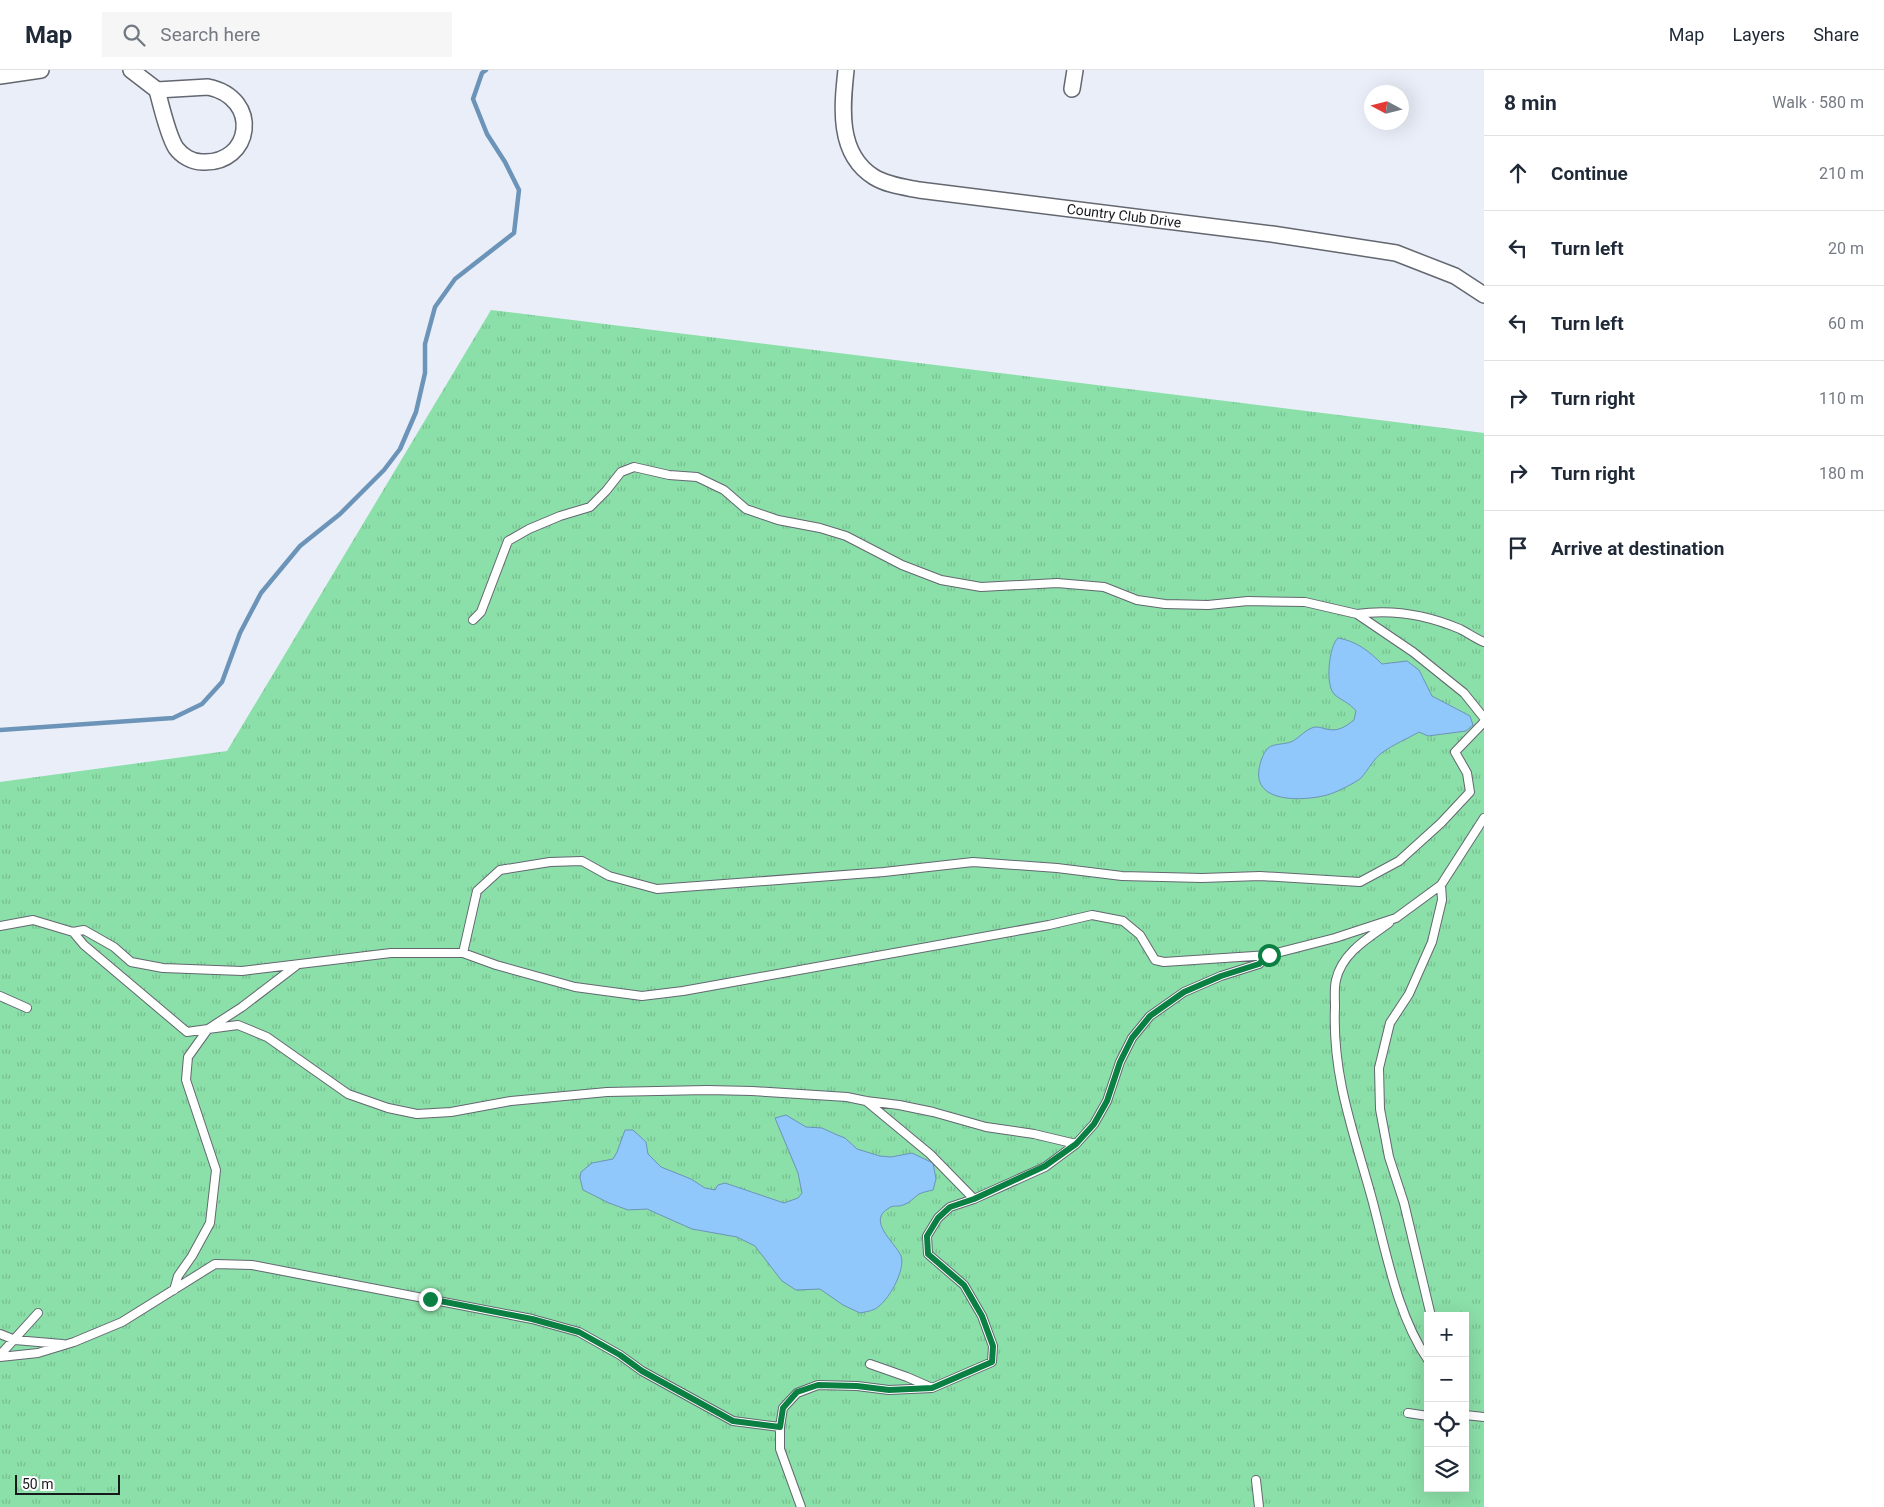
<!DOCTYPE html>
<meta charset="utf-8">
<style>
:root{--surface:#fff;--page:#f6f6f7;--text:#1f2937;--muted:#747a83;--line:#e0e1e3}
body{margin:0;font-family:Roboto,sans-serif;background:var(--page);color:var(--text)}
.controls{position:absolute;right:15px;bottom:15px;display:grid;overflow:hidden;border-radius:0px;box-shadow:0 5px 20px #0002}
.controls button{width:45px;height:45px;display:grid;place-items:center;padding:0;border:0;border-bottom:1px solid var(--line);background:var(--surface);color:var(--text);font:25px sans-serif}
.compass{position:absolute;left:1364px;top:15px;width:45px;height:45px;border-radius:50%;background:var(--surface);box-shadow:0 5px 20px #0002;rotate:277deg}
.scale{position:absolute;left:15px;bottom:12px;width:105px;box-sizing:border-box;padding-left:5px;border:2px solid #17191c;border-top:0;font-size:14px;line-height:18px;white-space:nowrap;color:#17191c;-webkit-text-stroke:4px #fff;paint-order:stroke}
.stop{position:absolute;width:15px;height:15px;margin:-11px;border:4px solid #0b8043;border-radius:50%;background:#fff}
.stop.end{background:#0b8043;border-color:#fff;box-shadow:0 1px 5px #0008}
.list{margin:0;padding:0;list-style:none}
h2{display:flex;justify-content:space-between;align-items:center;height:65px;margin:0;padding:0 20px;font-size:21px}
h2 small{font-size:16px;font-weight:400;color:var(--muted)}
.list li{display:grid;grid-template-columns:32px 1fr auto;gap:15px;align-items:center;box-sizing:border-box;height:75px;padding:0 20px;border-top:1px solid var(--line)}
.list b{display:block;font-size:19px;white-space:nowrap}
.list em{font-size:16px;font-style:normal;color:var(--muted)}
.icon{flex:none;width:28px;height:28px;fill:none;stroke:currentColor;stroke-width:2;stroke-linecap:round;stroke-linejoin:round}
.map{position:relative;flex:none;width:1484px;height:1437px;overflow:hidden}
header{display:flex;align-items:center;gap:30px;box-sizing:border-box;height:70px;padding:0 25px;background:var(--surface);border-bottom:1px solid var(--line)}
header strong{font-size:24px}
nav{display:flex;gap:28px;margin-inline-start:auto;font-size:18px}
.search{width:350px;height:45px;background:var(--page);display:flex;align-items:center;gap:12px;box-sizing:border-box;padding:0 18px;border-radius:0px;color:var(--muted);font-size:19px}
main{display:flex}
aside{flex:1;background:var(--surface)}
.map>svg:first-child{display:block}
.grass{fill:url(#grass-tufts);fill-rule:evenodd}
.water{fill:#91c8fb;stroke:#6c94b8}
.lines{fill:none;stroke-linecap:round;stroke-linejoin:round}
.stream{stroke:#6c94b8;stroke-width:4.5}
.service-casing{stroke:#636770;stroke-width:10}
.minor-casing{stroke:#636770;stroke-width:18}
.service{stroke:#fff;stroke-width:8}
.minor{stroke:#fff;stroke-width:15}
.route{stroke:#0b8043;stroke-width:6}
.labels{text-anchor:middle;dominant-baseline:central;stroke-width:4;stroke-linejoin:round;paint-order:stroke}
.street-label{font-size:14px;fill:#17191c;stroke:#fff}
</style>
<header>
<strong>Map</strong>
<div class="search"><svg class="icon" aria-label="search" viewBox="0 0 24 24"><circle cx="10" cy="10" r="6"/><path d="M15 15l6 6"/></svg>Search here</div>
<nav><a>Map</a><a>Layers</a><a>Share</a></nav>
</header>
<main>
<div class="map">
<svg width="1484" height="1437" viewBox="0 0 1484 1437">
<defs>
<pattern id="grass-tufts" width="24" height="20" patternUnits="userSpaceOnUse" patternTransform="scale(1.25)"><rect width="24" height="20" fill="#8bdfa8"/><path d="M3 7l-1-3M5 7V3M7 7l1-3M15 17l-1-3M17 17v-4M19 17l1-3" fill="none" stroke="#77bf90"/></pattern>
</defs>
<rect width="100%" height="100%" fill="#e9eef8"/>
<!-- grass -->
<path class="grass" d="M 491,240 L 1484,363 L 1484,1437 L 0,1437 L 0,712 L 227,681 ZM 1428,1246 L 1465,1246 L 1465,1418 L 1428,1418 Z"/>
<!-- water -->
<path class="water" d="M 1338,568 C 1356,571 1369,581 1382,594 L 1407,591 L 1419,600 L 1432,626 L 1470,646 L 1473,655 L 1466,661 L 1428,666 L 1419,662 C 1407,669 1394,674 1383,682 C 1373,689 1369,699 1361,708 C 1355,713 1335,723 1327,725 C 1305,731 1253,734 1259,699 C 1260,693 1263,683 1268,678 C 1274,673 1285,675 1293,671 C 1301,666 1306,659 1315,657 C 1320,657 1322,658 1326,659 C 1338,662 1345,657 1354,650 L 1356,641 C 1349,632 1340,630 1334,624 C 1325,614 1329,576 1338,568 Z
M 786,1045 L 806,1057 L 822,1058 L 835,1064 L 845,1068 L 857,1079 L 880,1086 L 891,1087 L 912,1083 L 933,1093 L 936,1109 L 933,1120 C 929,1121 923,1122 919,1124 C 913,1128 910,1133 903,1135 C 899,1137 892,1135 889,1138 C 866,1151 895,1172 901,1186 C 906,1200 888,1232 875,1239 C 871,1241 865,1242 860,1243 L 843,1235 L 820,1219 L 796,1220 L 782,1211 L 755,1176 L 737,1167 L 692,1159 L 647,1139 L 628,1140 L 609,1133 L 583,1120 L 580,1108 L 581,1102 L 592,1093 L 613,1089 L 617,1082 L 625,1060 L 633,1060 L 646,1072 L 648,1084 L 661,1097 L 691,1109 L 705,1118 L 715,1120 L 718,1115 L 725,1113 L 784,1133 L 798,1128 L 802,1123 L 798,1103 L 775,1048 Z"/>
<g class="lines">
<!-- stream -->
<path class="stream" d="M 0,660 L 173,648 L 202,634 L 222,612 L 240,563 L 261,523 L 300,476 L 340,444 L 384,400 L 400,379 L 416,342 L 425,303 L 425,274 L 435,237 L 455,209 L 514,163 L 519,120 L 505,92 L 487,64 L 473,29 L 482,3 L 486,0"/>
<!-- service casing -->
<g class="service-casing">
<path id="service" d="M 473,550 L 481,542 L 508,471 L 529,459 L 560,446 L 590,437 L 606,421 L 621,402 L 634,397 L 669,405 L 697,407 L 724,420 L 746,439 L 778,450 L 820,458 L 846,466 L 902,495 L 941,510 L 981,517 L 1057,513 L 1104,517 L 1137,530 L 1165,534 L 1208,535 L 1248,531 L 1305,532 L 1357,544
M 1484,572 C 1476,569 1468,563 1460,559 C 1427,545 1392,539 1357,544 L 1413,582 L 1464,623 L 1484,648
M 1389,853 C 1368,868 1342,883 1336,910 C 1334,918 1335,928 1335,937 C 1332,1007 1354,1063 1372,1129 C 1386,1181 1397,1245 1428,1290
M 0,856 L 33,850 L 73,862 L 84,860 L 114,877 L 131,892 L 163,898 L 242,901 L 391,883 L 463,883 L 496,895 L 575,917 L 642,926 L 683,921 L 1049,855 L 1092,845 L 1123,851 L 1140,865 L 1155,890 L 1164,892 L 1269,885 L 1335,868 L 1396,848 L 1441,815 L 1484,748
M 73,862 L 84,875 L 187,962 L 208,959 L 242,937 L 297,895
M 463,883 L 477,821 L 500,800 L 550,792 L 582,791 L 609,806 L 657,819 L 884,802 L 973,792 L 1057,798 L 1122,806 L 1202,808 L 1260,806 L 1360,812 L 1399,791 L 1441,753 L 1470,722 L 1467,703 L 1455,682 L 1484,652
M 0,926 L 27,938
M 1076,1074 L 1094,1054 L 1107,1031 L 1120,992 L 1132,968 L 1150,946 L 1184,922 L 1221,906 L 1259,894 L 1269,885
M 174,1220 L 178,1206 L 192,1186 L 210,1153 L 216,1100 L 186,1010 L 188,987 L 208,959 L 238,955 L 267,967 L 348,1024 L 388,1038 L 417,1044 L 451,1042 L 511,1031 L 607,1022 L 707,1020 L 752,1021 L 847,1027 L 866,1031 L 899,1035 L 933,1042 L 986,1057 L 1034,1064 L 1076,1074 L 1045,1097 L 974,1129 L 930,1084 L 866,1031
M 1431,1246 L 1404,1133 L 1389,1087 L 1380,1039 L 1379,998 L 1390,953 L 1409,924 L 1432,872 L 1442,830 L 1441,815
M 0,1264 L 15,1270 L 62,1274
M 0,1285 L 38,1243
M 0,1287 L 38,1283 L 74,1272 L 122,1252 L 215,1194 L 252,1195 L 532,1249 L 579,1262 L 620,1285 L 642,1301 L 733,1351 L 780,1357 L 780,1379 L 801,1437
M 870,1294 L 907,1307 L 930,1317
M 1408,1343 L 1428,1346
M 1465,1345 L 1484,1347
M 780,1357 L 783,1338 L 797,1323 L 818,1315 L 857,1316 L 889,1320 L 932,1318 L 992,1292 L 993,1276 L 982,1246 L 964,1215 L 928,1184 L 927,1166 L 938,1148 L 950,1137 L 974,1129
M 1256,1410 L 1259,1437"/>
</g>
<!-- minor casing -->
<g class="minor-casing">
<g id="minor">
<path d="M 131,0 L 157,20"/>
<path id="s1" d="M 846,0 C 842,37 837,84 874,107 C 887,115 904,117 919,120 L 1272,164 L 1396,183 L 1455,206 L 1484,225"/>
<path d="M 0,6 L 41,0"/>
<path d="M 208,17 C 262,28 252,95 202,92 C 192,92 182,86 176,78 C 168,66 161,35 157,20 Z"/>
<path d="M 1072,19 L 1075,0"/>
</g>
</g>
<!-- service -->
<use href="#service" class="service"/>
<!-- minor -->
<use href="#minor" class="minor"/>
</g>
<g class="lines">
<!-- route -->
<path class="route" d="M 430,1229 L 532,1249 L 579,1262 L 620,1285 L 642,1301 L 733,1351 L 780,1357 L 783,1338 L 797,1322 L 818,1315 L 857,1316 L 889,1320 L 932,1318 L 992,1292 L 993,1276 L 982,1246 L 964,1215 L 928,1184 L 927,1166 L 938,1148 L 950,1137 L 974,1129 L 1045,1096 L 1076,1074 L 1094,1054 L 1107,1031 L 1120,992 L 1132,968 L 1150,946 L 1184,922 L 1221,906 L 1259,894 L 1269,885"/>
</g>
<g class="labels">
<!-- street labels -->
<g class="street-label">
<text stroke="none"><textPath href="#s1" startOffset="371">Country Club Drive</textPath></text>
</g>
</g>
</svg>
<div class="controls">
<button>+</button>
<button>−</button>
<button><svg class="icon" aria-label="locate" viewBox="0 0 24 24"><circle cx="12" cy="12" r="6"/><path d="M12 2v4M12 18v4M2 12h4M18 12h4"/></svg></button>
<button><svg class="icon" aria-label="layers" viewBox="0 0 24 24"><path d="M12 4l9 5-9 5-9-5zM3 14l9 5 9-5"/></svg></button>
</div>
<svg class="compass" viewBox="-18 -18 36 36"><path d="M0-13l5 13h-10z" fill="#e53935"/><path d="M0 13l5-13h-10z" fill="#747a83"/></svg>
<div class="scale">50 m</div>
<div class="stop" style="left:1269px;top:885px"></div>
<div class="stop end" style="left:430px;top:1229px"></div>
</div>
<aside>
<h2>8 min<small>Walk · 580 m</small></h2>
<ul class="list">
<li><svg class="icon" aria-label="ahead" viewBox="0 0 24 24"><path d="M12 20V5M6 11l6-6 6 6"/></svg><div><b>Continue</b></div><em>210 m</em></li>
<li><svg class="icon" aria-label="left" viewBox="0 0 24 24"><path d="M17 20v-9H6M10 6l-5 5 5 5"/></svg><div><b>Turn left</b></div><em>20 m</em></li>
<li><svg class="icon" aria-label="left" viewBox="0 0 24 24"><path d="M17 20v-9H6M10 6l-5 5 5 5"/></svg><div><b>Turn left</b></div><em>60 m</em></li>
<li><svg class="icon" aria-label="right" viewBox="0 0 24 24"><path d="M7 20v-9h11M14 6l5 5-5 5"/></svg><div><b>Turn right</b></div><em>110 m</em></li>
<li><svg class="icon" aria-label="right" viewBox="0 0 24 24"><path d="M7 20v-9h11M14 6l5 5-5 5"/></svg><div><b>Turn right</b></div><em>180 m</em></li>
<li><svg class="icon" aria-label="arrive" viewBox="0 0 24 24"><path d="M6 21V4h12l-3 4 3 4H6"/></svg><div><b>Arrive at destination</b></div></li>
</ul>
</aside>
</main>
